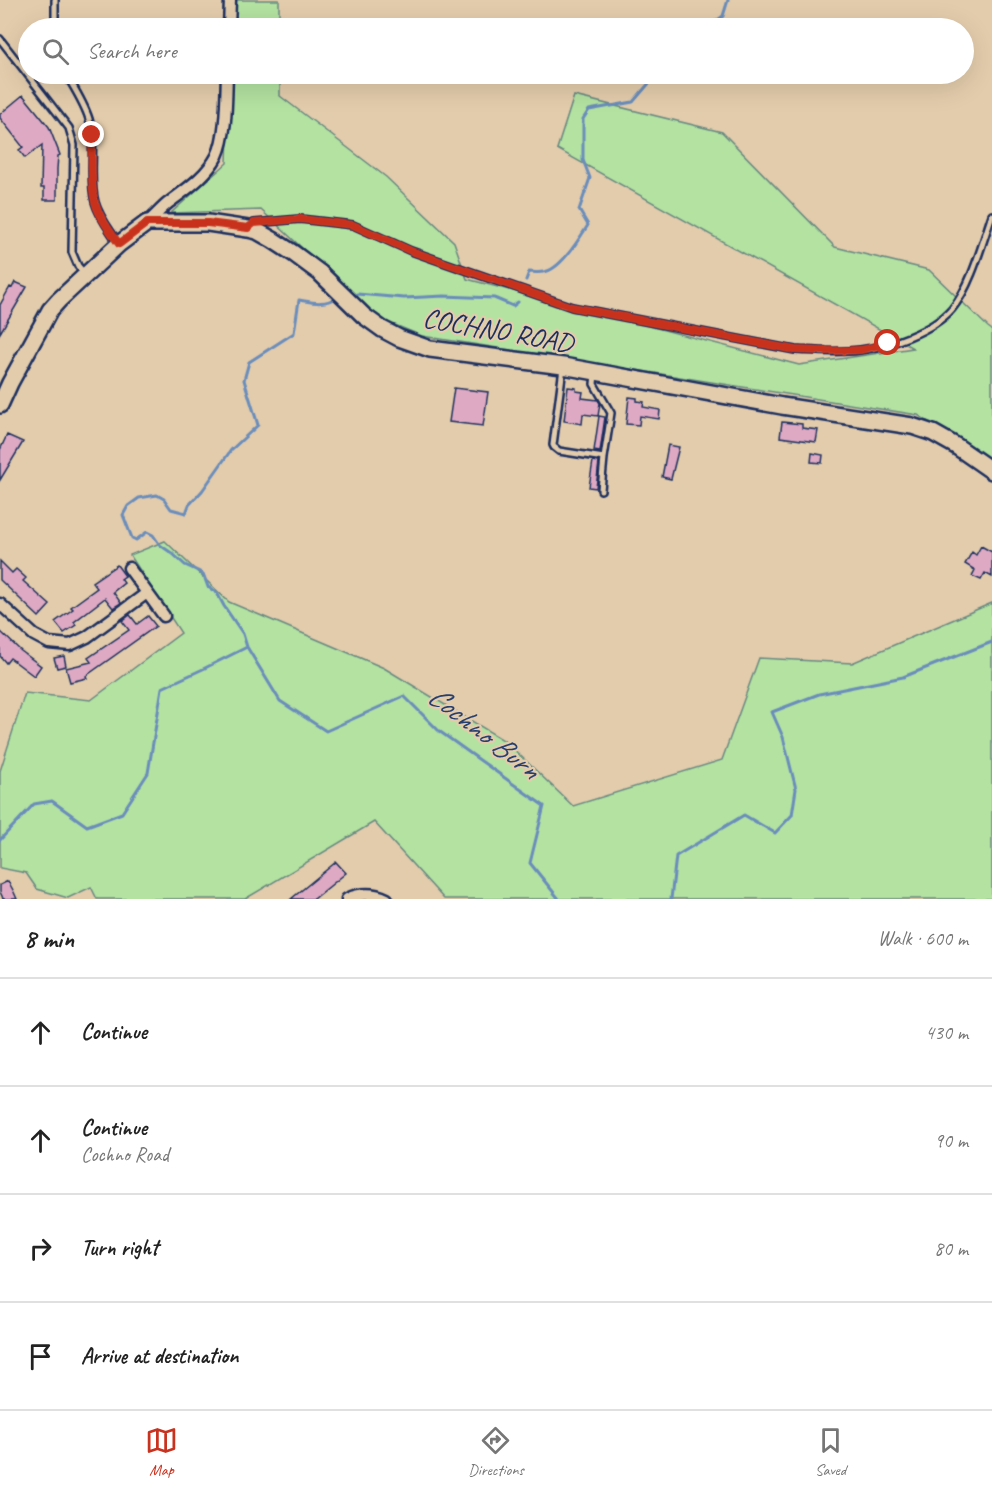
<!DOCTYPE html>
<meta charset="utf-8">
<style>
:root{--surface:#fff;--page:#f2f2f2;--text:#222;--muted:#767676;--line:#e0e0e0;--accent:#c8321e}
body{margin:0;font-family:Caveat,sans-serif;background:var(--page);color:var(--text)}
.stop{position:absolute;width:18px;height:18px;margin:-14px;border:4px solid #c8321e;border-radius:50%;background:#fff}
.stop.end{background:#c8321e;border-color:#fff;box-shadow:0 2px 6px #0008}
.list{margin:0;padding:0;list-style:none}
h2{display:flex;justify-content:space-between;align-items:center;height:78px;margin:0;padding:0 24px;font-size:26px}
h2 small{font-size:20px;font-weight:400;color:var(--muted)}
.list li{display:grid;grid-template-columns:39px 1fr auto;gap:18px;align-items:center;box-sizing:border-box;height:108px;padding:0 24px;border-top:2px solid var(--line)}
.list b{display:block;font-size:22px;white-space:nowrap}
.list p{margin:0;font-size:20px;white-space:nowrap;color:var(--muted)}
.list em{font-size:20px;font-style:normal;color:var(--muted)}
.icon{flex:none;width:33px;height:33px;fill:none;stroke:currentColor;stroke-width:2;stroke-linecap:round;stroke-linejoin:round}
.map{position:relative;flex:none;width:992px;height:899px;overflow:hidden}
.search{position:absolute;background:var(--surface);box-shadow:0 6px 24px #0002;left:18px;right:18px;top:18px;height:66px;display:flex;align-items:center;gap:15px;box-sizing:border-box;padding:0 21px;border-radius:33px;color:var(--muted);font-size:22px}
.sheet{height:510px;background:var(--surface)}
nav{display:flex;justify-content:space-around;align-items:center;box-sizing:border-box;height:84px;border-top:2px solid var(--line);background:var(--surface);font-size:16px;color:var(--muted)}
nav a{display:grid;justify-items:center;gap:3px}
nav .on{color:var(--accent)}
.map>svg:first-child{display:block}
.green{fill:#b3e2a1;stroke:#678880;stroke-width:1.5}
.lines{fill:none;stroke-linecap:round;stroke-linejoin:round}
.stream{stroke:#6a8dbb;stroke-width:3}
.building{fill:#dea9c2;stroke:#1b2f5e;stroke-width:1.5}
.lane-casing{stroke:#1b2f5e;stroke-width:10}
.street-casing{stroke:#1b2f5e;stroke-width:15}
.secondary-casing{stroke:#1b2f5e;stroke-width:20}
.lane{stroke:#e3ccac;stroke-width:5}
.street{stroke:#e3ccac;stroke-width:10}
.secondary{stroke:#e3ccac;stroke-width:15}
.route{stroke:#c8321e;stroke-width:8}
.labels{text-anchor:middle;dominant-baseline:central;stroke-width:4.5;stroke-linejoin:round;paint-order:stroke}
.street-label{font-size:28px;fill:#1b2f5e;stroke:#e3ccac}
.water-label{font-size:30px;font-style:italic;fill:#283f6e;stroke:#e3ccac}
</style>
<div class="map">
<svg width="992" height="899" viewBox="0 0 992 899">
<rect width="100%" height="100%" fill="#e3ccac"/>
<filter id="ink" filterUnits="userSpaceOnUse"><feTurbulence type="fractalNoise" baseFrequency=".0167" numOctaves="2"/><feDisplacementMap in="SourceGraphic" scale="12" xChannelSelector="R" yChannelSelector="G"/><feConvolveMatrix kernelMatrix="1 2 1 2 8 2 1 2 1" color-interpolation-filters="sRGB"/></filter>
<g filter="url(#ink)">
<!-- green -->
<path class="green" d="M 233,0 L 279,0 L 279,28 L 232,28 Z
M 230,74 L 280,74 L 280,96 L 386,177 L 454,242 L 467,279 L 799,365 L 913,348 L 557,149 L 574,96 L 722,132 L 835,247 L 929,270 L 988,327 L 992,330 L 992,463 L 918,415 L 422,336 L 378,318 L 261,210 L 171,213 L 227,163 Z
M 165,541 L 229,602 L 384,668 L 505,741 L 573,806 L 722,760 L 759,658 L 852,663 L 992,603 L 992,899 L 444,899 L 374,822 L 245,899 L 97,899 L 91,887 L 68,898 L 37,889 L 26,873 L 0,868 L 0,771 L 25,693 L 91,700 L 181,633 L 130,555 Z"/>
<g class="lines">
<!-- stream -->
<path class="stream" d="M 707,28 L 723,16 L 728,0
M 526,280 L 529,272 C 533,272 538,273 543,272 C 560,271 579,239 588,225 L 579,210 L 590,178 L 583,160 L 583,119 L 589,110 L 633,102 L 657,74
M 357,294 L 404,298 L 444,296 L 494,298 L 513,306 L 518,302
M 247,647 L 243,634 L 224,606 L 217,593 L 208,587 L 204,576 L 200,572 L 185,565 L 173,554 L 160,545 L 153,535 L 147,532 L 136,540 L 132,538 L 123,515 L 128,506 L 139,498 L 157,495 L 164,499 L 171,509 L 186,513 L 189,505 L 202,491 L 231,450 L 258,425 L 244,380 L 249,362 L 294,333 L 299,300 C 311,302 326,306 336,297
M 0,840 L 34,804 L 52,801 L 87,826 L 122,813 L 148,773 L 162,688 L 203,669 L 247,647 L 280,701 L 326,731 L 404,696 L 439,731 L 544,806 L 530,863 L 559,899
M 671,899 L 676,856 L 744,815 L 775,833 L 792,815 L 796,789 L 783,737 L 772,712 L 819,694 L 903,677 L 992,642"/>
</g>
<!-- building -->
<path class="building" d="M 23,95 L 49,127 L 60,155 L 58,156 L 57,169 L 57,200 L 44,200 L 44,188 L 41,188 L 42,145 L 25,158 L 19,150 L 23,147 L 0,118 L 0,114 Z
M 15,282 L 27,287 L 0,333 L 0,305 L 10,287 L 12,288 Z
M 568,387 L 576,388 L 576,391 L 583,392 L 582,398 L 598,400 L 600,403 L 598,416 L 583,414 L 582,424 L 564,421 Z
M 454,388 L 488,392 L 483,426 L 449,422 Z
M 629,397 L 637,398 L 637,401 L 644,402 L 643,407 L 660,410 L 659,419 L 640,416 L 639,425 L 626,424 Z
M 599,416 L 605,417 L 600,452 L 594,451 Z
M 782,422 L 802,424 L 802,428 L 818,430 L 816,442 L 780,437 Z
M 7,435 L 23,442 L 0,480 L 0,450 Z
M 668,445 L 679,447 L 671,479 L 662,477 Z
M 812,453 L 823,455 L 822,463 L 811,462 Z
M 593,461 L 599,462 L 596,488 L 589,487 Z
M 981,546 L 992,552 L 992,577 L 985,573 L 981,580 L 972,576 L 975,570 L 965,564 L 972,552 L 976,555 Z
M 0,561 L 12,573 L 16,569 L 26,578 L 23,581 L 50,605 L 39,617 L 0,580 Z
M 117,565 L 125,576 L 121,579 L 124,583 L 113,592 L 121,603 L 113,608 L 105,598 L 74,622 L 76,625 L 64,633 L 55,622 L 73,609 L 71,607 L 97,588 L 92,582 Z
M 130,615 L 137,624 L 148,616 L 156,626 L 86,676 L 87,678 L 70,682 L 66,668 L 91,662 L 88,658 L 129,630 L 122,621 Z
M 0,631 L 21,651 L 41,666 L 34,676 L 10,658 L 6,663 L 0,656 Z
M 64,656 L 66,666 L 57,668 L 54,658 Z
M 336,862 L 346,873 L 314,899 L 291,899 Z
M 8,881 L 13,890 L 17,899 L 3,899 L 2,896 L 0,892 L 0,885 Z"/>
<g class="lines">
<!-- lane casing -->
<g class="lane-casing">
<path id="lane" d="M 55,28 L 55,0
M 0,39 L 69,128 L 74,145 L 72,252 L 78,266 L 84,273
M 66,74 C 74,88 84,103 89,119 C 97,146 88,176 95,202 C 99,217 110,230 118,243
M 249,227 L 254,223 L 300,219 L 353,225 L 411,251 L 572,307 L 795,350 C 817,351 839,353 860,350 C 888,347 933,331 952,309 C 971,286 982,244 992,215
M 563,368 L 553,445 L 554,447 L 559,451 L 604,458 L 601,490
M 595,374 L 594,384 L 611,413 L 604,458"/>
</g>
<!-- street casing -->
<g class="street-casing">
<path id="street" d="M 229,28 L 230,0
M 147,223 C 154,217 160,210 167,204 C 185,190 206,177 217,156 C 227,135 226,97 227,74
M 129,568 L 164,616
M 0,604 L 34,635 L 49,643 L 70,645 L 87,637 L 147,593
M 347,899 C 360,893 374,893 387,899"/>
</g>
<!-- secondary casing -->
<g class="secondary-casing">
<path id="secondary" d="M 0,405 L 10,383 L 50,310 L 59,300 L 119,244 L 147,223 L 208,223 L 248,229 L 257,231 L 273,240 L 293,253 L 320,273 L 364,316 L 382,329 L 399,338 L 430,349 L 563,366 L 782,406 L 912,426 L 933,433 L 956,446 L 992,471"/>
</g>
<!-- lane -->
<use href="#lane" class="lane"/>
<!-- street -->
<use href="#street" class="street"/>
<!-- secondary -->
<use href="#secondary" class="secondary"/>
</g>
</g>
<g class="lines" filter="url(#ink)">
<!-- route -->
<path class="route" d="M 92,135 C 92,155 90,184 95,202 C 99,217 110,231 119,244 L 147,223 L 208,223 L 248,228 L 254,223 L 300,219 L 353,225 L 411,251 L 572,307 L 795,350 L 824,351 L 861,350 L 888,343"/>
</g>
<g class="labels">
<!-- street labels -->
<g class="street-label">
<text transform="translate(498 330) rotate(10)">COCHNO ROAD</text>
</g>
<!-- water labels -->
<g class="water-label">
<text transform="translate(484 732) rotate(38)">Cochno Burn</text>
</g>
</g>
</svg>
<div class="stop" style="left:888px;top:343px"></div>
<div class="stop end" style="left:92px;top:135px"></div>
<div class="search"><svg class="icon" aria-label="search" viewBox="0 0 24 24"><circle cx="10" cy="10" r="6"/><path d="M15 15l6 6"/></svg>Search here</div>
</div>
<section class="sheet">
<h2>8 min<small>Walk · 600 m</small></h2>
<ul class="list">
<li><svg class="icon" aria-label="ahead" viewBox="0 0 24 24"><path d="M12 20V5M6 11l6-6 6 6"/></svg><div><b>Continue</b></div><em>430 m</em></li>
<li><svg class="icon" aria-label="ahead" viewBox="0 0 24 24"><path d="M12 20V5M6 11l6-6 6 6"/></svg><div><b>Continue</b><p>Cochno Road</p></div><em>90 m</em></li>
<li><svg class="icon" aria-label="right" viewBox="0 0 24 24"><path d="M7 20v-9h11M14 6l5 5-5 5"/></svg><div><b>Turn right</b></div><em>80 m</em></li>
<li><svg class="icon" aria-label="arrive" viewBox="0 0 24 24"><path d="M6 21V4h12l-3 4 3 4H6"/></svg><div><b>Arrive at destination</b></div></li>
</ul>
</section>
<nav>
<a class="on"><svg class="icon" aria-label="map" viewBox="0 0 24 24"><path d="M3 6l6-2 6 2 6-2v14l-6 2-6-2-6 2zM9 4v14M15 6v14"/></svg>Map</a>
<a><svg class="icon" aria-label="directions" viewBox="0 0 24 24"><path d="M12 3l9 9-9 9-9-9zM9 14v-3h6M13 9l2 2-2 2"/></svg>Directions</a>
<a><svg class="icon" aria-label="saved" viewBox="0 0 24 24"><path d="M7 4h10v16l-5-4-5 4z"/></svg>Saved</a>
</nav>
